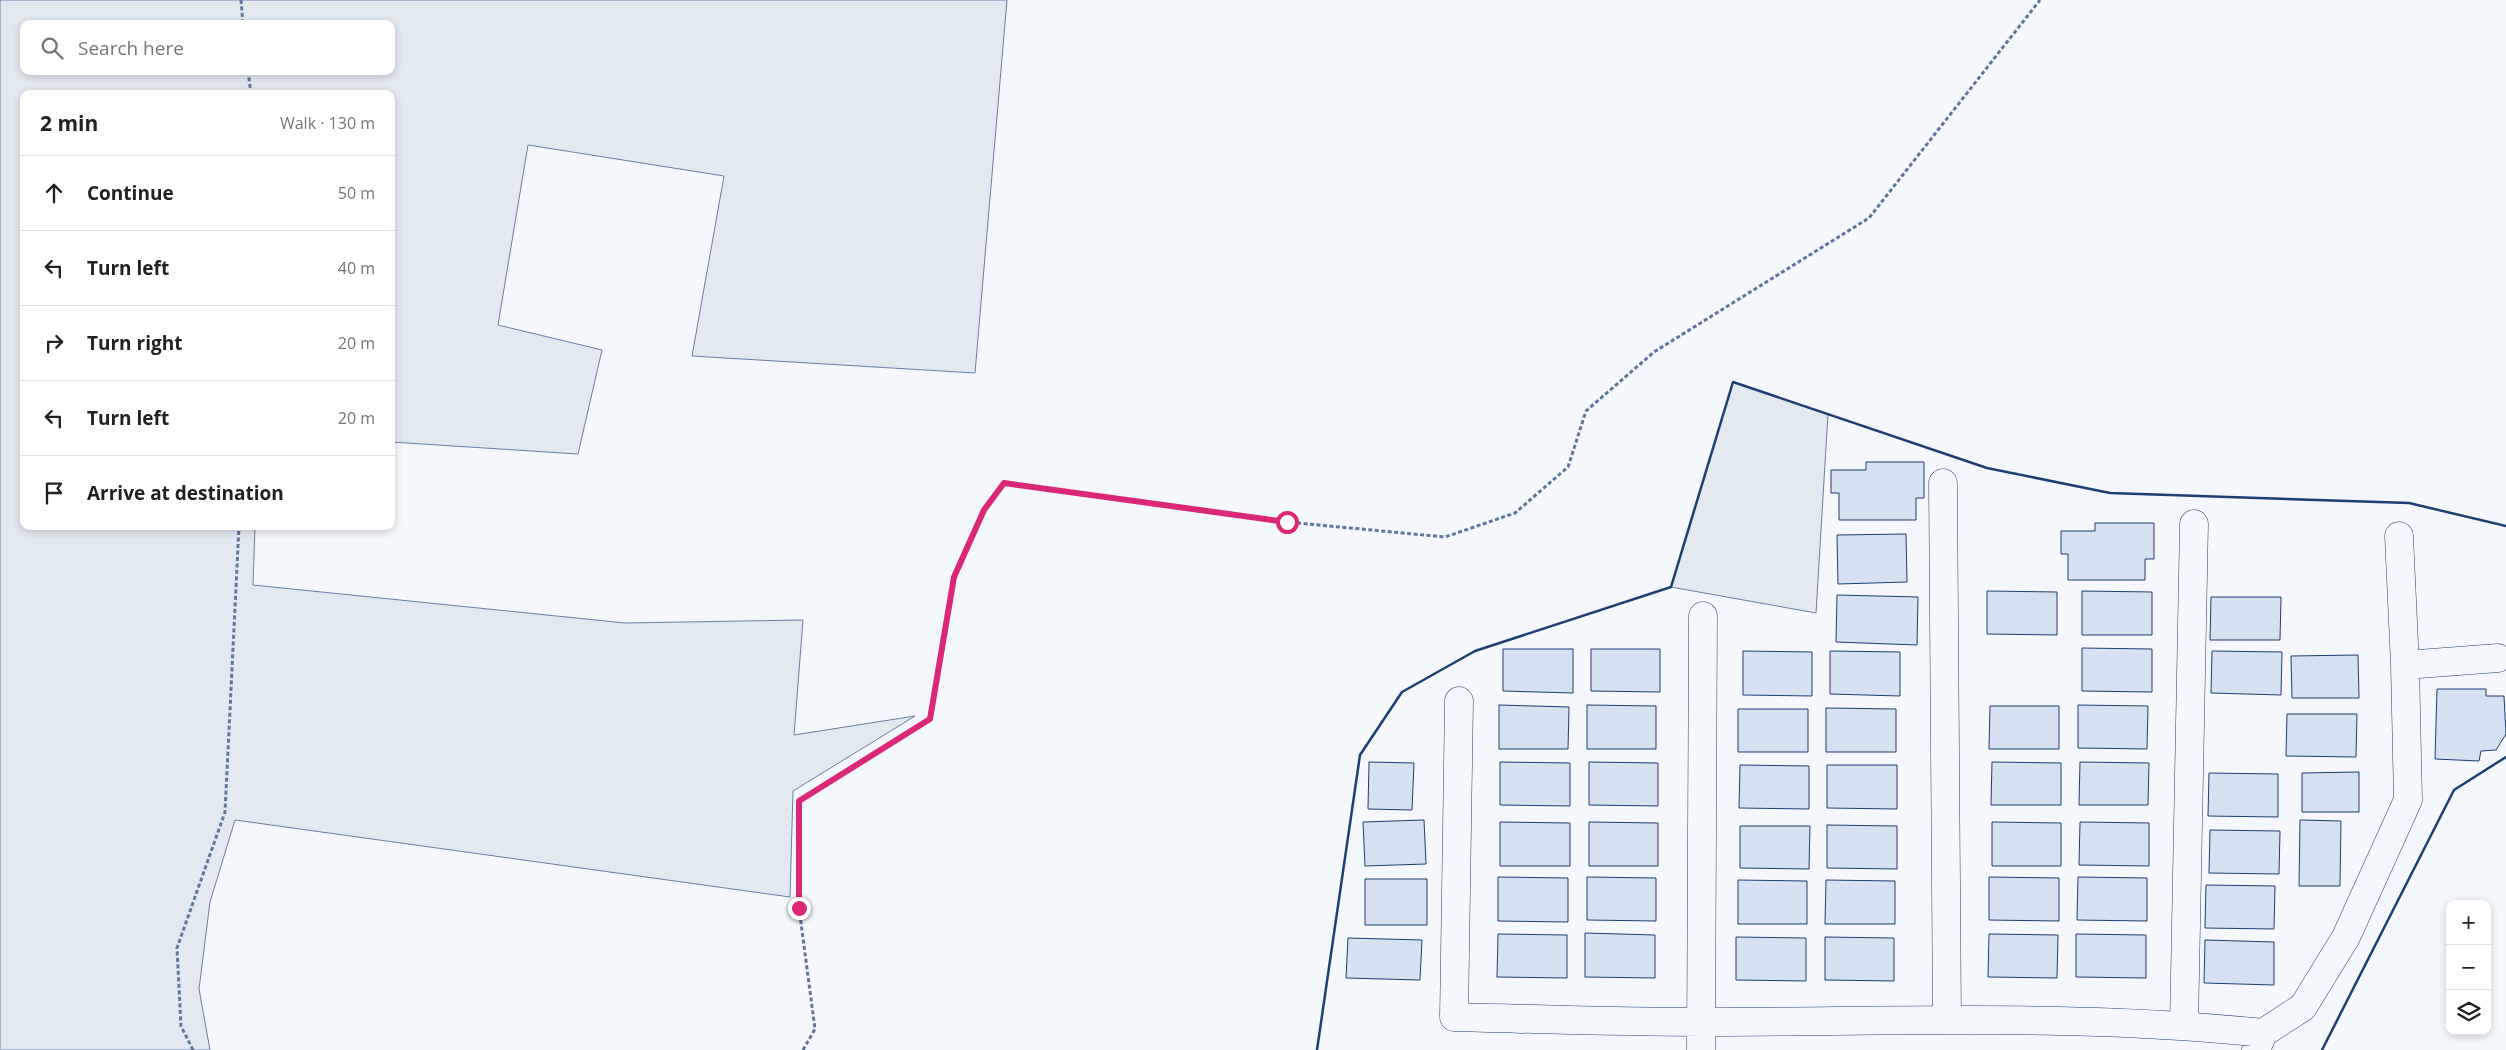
<!DOCTYPE html>
<meta charset="utf-8">
<style>
:root{--surface:#fff;--page:#f6f6f6;--text:#202124;--muted:#757577;--line:#e0e0e0}
body{margin:0;font-family:"Open Sans",sans-serif;background:var(--page);color:var(--text)}
.controls{position:absolute;right:15px;bottom:15px;display:grid;overflow:hidden;border-radius:10px;box-shadow:0 2px 8px #0003}
.controls button{width:45px;height:45px;display:grid;place-items:center;padding:0;border:0;border-bottom:1px solid var(--line);background:var(--surface);color:var(--text);font:25px sans-serif}
.stop{position:absolute;width:15px;height:15px;margin:-11px;border:4px solid #db2777;border-radius:50%;background:#fff}
.stop.end{background:#db2777;border-color:#fff;box-shadow:0 1px 5px #0008}
.list{margin:0;padding:0;list-style:none}
h2{display:flex;justify-content:space-between;align-items:center;height:65px;margin:0;padding:0 20px;font-size:21px}
h2 small{font-size:16px;font-weight:400;color:var(--muted)}
.list li{display:grid;grid-template-columns:32px 1fr auto;gap:15px;align-items:center;box-sizing:border-box;height:75px;padding:0 20px;border-top:1px solid var(--line)}
.list b{display:block;font-size:19px;white-space:nowrap}
.list em{font-size:16px;font-style:normal;color:var(--muted)}
.icon{flex:none;width:28px;height:28px;fill:none;stroke:currentColor;stroke-width:2;stroke-linecap:round;stroke-linejoin:round}
.map{position:relative;flex:none;width:2506px;height:1050px;overflow:hidden}
.search{position:absolute;background:var(--surface);box-shadow:0 2px 8px #0003;left:20px;top:20px;width:375px;height:55px;display:flex;align-items:center;gap:12px;box-sizing:border-box;padding:0 18px;border-radius:10px;color:var(--muted);font-size:19px}
.panel{position:absolute;background:var(--surface);box-shadow:0 2px 8px #0003;left:20px;top:90px;width:375px;height:440px;border-radius:10px}
.map>svg:first-child{display:block}
.green{fill:#e3e9f0;stroke:#687fa3;fill-rule:evenodd}
.building{fill:#d5e0f0;stroke:#1d3f73}
.lines{fill:none;stroke-linecap:round;stroke-linejoin:round}
.minor-casing{stroke:#1d3f73;stroke-width:29}
.path{stroke:#5e769c;stroke-width:3;stroke-dasharray:4 2.5;stroke-linecap:butt}
.minor{stroke:#f4f7fb;stroke-width:28}
.wall{stroke:#1d3f73;stroke-width:2.5}
.route{stroke:#db2777;stroke-width:6}
</style>
<div class="map">
<svg width="2506" height="1050" viewBox="0 0 2506 1050">
<rect width="100%" height="100%" fill="#f4f7fb"/>
<!-- green -->
<path class="green" d="M 0,0 L 1007,0 L 975,373 L 692,356 L 724,176 L 528,145 L 498,325 L 602,350 L 578,454 L 391,442 L 391,94 L 24,94 L 24,526 L 255,526 L 253,585 L 625,623 L 803,620 L 794,735 L 915,716 L 793,791 L 790,897 L 235,820 L 210,902 L 199,989 L 210,1050 L 0,1050 ZM 24,24 L 391,24 L 391,71 L 24,71 Z
M 1733,382 L 1828,414 L 1816,613 L 1671,587 Z"/>
<!-- building -->
<path class="building" d="M 1866,462 L 1924,462 L 1924,498 L 1916,498 L 1916,520 L 1839,520 L 1839,493 L 1831,493 L 1831,470 L 1866,470 Z
M 2095,523 L 2154,523 L 2154,559 L 2145,559 L 2145,580 L 2068,580 L 2068,554 L 2061,554 L 2061,531 L 2095,531 Z
M 1906,534 L 1907,582 L 1838,584 L 1837,535 Z
M 1987,591 L 2057,592 L 2057,635 L 1987,634 Z
M 2082,591 L 2152,592 L 2152,635 L 2082,635 Z
M 1837,595 L 1918,597 L 1917,645 L 1836,642 Z
M 2211,597 L 2281,597 L 2280,640 L 2210,640 Z
M 2082,648 L 2152,649 L 2152,692 L 2082,691 Z
M 1503,649 L 1573,649 L 1573,693 L 1503,691 Z
M 1591,649 L 1660,649 L 1660,692 L 1591,691 Z
M 1743,651 L 1812,652 L 1812,696 L 1743,695 Z
M 1830,651 L 1900,652 L 1900,696 L 1830,694 Z
M 2212,651 L 2282,652 L 2281,695 L 2211,693 Z
M 2358,655 L 2359,698 L 2292,698 L 2291,656 Z
M 2437,689 L 2486,689 L 2486,696 L 2504,696 L 2506,734 L 2496,750 L 2481,751 L 2479,761 L 2435,759 Z
M 1499,705 L 1569,707 L 1568,749 L 1499,749 Z
M 1587,705 L 1656,706 L 1656,749 L 1587,749 Z
M 2078,705 L 2148,706 L 2147,749 L 2078,748 Z
M 1990,706 L 2059,706 L 2059,749 L 1989,749 Z
M 1826,708 L 1896,709 L 1896,752 L 1826,752 Z
M 1738,709 L 1808,709 L 1808,752 L 1738,752 Z
M 2287,714 L 2357,714 L 2356,757 L 2286,756 Z
M 1369,762 L 1414,763 L 1412,810 L 1368,809 Z
M 1500,762 L 1570,763 L 1570,806 L 1500,805 Z
M 1589,762 L 1658,763 L 1658,806 L 1589,805 Z
M 1992,762 L 2061,763 L 2061,805 L 1991,805 Z
M 2080,762 L 2149,763 L 2148,805 L 2079,805 Z
M 1740,765 L 1809,766 L 1809,809 L 1739,808 Z
M 1827,765 L 1897,765 L 1897,809 L 1827,808 Z
M 2359,772 L 2359,812 L 2302,812 L 2302,773 Z
M 2209,773 L 2278,774 L 2278,817 L 2208,816 Z
M 1424,820 L 1426,864 L 1365,866 L 1363,822 Z
M 2300,820 L 2341,821 L 2340,886 L 2299,886 Z
M 1500,822 L 1570,823 L 1570,866 L 1500,866 Z
M 1589,822 L 1658,823 L 1658,866 L 1589,866 Z
M 1992,822 L 2061,823 L 2061,866 L 1992,866 Z
M 2080,822 L 2149,823 L 2149,866 L 2079,865 Z
M 1827,825 L 1897,826 L 1897,869 L 1827,868 Z
M 1740,826 L 1810,826 L 1809,869 L 1740,868 Z
M 2210,830 L 2280,831 L 2279,874 L 2209,873 Z
M 1498,877 L 1568,878 L 1568,922 L 1498,921 Z
M 1587,877 L 1656,878 L 1656,921 L 1587,920 Z
M 1989,877 L 2059,878 L 2059,921 L 1989,920 Z
M 2078,877 L 2147,878 L 2147,921 L 2077,920 Z
M 1365,879 L 1427,879 L 1427,925 L 1365,925 Z
M 1738,880 L 1807,881 L 1807,924 L 1738,924 Z
M 1826,880 L 1895,881 L 1895,924 L 1825,924 Z
M 2206,885 L 2275,886 L 2274,929 L 2205,928 Z
M 1585,933 L 1655,935 L 1655,978 L 1585,977 Z
M 1498,934 L 1567,935 L 1567,978 L 1497,977 Z
M 1989,934 L 2058,935 L 2057,978 L 1988,977 Z
M 2076,934 L 2146,935 L 2146,978 L 2076,977 Z
M 1736,937 L 1806,938 L 1806,981 L 1736,980 Z
M 1825,937 L 1894,938 L 1894,981 L 1825,980 Z
M 1348,938 L 1422,940 L 1420,980 L 1346,978 Z
M 2205,940 L 2274,942 L 2274,985 L 2204,983 Z"/>
<g class="lines">
<!-- minor casing -->
<g class="minor-casing">
<path id="minor" d="M 1943,483 L 1947,1019
M 2405,665 L 2498,658
M 1459,701 L 1454,1017 C 1537,1019 1620,1022 1702,1022 C 1889,1022 2077,1013 2263,1033
M 2184,1025 L 2194,524
M 1701,1050 L 1703,616
M 2256,1050 L 2263,1033 L 2303,1007 L 2346,937 L 2408,800 L 2405,665 L 2399,536"/>
</g>
<!-- path -->
<path class="path" d="M 241,0 L 243,24
M 248,71 L 251,94
M 193,1050 L 181,1026 L 177,948 L 225,812 L 239,526
M 803,1050 L 815,1029 L 799,908 L 799,801 L 931,719 L 954,577 L 983,510 L 1004,483 L 1287,522 L 1445,537 L 1515,513 L 1568,467 L 1586,411 L 1654,352 L 1869,218 L 2040,0"/>
<!-- minor -->
<use href="#minor" class="minor"/>
<!-- wall -->
<path class="wall" d="M 1317,1050 L 1360,755 L 1402,692 L 1475,651 L 1671,587 L 1733,382 L 1987,468 L 2110,493 L 2409,503 L 2506,526
M 2322,1050 L 2454,790 L 2506,757"/>
</g>
<g class="lines">
<!-- route -->
<path class="route" d="M 799,908 L 799,801 L 930,719 L 954,577 L 984,510 L 1004,483 L 1287,522"/>
</g>
</svg>
<div class="controls">
<button>+</button>
<button>−</button>
<button><svg class="icon" aria-label="layers" viewBox="0 0 24 24"><path d="M12 4l9 5-9 5-9-5zM3 14l9 5 9-5"/></svg></button>
</div>
<div class="stop" style="left:1287px;top:522px"></div>
<div class="stop end" style="left:799px;top:908px"></div>
<div class="search"><svg class="icon" aria-label="search" viewBox="0 0 24 24"><circle cx="10" cy="10" r="6"/><path d="M15 15l6 6"/></svg>Search here</div>
<section class="panel">
<h2>2 min<small>Walk · 130 m</small></h2>
<ul class="list">
<li><svg class="icon" aria-label="ahead" viewBox="0 0 24 24"><path d="M12 20V5M6 11l6-6 6 6"/></svg><div><b>Continue</b></div><em>50 m</em></li>
<li><svg class="icon" aria-label="left" viewBox="0 0 24 24"><path d="M17 20v-9H6M10 6l-5 5 5 5"/></svg><div><b>Turn left</b></div><em>40 m</em></li>
<li><svg class="icon" aria-label="right" viewBox="0 0 24 24"><path d="M7 20v-9h11M14 6l5 5-5 5"/></svg><div><b>Turn right</b></div><em>20 m</em></li>
<li><svg class="icon" aria-label="left" viewBox="0 0 24 24"><path d="M17 20v-9H6M10 6l-5 5 5 5"/></svg><div><b>Turn left</b></div><em>20 m</em></li>
<li><svg class="icon" aria-label="arrive" viewBox="0 0 24 24"><path d="M6 21V4h12l-3 4 3 4H6"/></svg><div><b>Arrive at destination</b></div></li>
</ul>
</section>
</div>
